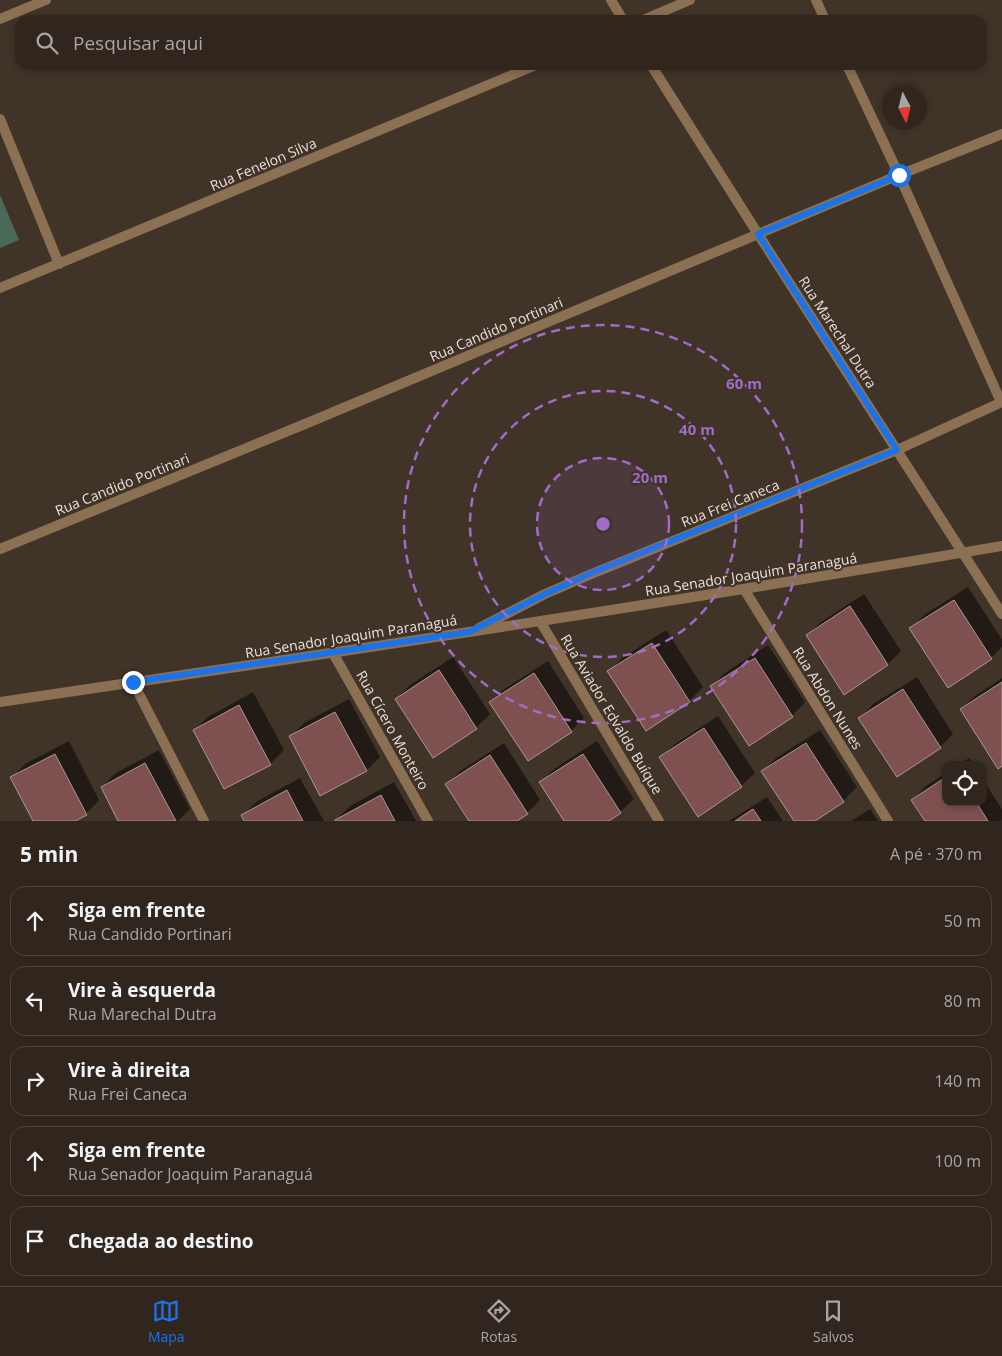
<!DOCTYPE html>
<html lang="pt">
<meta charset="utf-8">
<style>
:root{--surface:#30261e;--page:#3c322b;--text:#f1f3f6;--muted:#a8a5a4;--line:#4b433c;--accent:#1a73e8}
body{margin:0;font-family:"Open Sans",sans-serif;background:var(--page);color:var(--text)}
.controls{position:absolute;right:15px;bottom:15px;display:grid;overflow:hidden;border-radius:10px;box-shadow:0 2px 8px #0003}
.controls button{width:45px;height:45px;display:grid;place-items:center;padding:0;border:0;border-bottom:1px solid var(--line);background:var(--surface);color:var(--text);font:25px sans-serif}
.compass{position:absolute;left:882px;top:85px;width:45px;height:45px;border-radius:50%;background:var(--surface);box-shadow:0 2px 8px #0003;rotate:173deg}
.stop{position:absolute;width:15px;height:15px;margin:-11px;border:4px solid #1a73e8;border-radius:50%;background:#fff}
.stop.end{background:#1a73e8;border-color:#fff;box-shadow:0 1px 5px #0008}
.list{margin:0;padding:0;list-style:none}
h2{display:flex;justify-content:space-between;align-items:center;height:65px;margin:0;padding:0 20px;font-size:21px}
h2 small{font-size:16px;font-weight:400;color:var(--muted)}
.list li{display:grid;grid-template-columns:32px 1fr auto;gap:15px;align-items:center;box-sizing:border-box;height:70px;margin:0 10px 10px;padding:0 10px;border:1px solid var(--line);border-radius:15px}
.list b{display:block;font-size:19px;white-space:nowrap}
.list p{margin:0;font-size:16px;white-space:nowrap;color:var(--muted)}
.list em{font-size:16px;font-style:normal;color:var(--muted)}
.icon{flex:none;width:28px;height:28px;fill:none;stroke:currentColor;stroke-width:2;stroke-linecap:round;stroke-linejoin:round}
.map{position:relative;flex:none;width:1002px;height:821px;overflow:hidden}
.search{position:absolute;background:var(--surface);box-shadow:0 2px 8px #0003;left:15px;right:15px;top:15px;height:55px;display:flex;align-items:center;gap:12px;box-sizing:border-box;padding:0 18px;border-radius:15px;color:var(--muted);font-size:19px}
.sheet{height:465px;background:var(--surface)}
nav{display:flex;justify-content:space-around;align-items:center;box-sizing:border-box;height:70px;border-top:1px solid var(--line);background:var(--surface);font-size:14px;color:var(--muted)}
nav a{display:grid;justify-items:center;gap:2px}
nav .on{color:var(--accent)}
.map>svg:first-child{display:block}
.green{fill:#4b6957}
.shadow{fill:#0007}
.building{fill:#7e5150;stroke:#ac9695}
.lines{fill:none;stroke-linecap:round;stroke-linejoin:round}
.street{stroke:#8b7053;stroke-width:10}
.route{stroke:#1a73e8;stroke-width:6}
.ring{fill:none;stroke:#a26bc8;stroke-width:2.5;stroke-dasharray:9 6}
.labels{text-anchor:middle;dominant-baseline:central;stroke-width:4;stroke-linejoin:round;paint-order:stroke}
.street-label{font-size:14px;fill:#e9e0d9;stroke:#403328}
.centre{fill:#a26bc8;stroke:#403328;stroke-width:2.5}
.ring-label{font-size:15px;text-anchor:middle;font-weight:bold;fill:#a26bc8;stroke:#403328;stroke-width:4;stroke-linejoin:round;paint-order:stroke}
</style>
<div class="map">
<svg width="1002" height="821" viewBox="0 0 1002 821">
<rect width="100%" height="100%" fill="#403328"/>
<!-- green -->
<path class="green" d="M 0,195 L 19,240 L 0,248 Z"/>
<!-- shadow -->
<path class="shadow" d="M 968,587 L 1002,640 L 1002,647 L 991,658 L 949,686 L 911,629 L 924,615 Z
M 864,594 L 901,651 L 888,664 L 807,635 L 821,622 Z
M 666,630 L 703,687 L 689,701 L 646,729 L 609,672 L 622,658 Z
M 768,645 L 805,702 L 792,716 L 711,686 L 725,673 Z
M 453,657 L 490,714 L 476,728 L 434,756 L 396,699 L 410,685 Z
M 548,661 L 584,718 L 571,731 L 491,702 L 504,689 Z
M 917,677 L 953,734 L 940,747 L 860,718 L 873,704 Z
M 1002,678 L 1002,765 L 961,709 L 975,696 Z
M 253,692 L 284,750 L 271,763 L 225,787 L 195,730 L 208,717 Z
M 349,699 L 380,757 L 367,770 L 290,737 L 304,723 Z
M 718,716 L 755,773 L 741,786 L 661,757 L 675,744 Z
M 820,730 L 857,787 L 843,801 L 812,821 L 795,821 L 763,771 L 776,758 Z
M 69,741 L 99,800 L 86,814 L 73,821 L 34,821 L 12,778 L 25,764 Z
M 597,741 L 634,799 L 620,812 L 607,821 L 565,821 L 540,783 L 554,769 Z
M 504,743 L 540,800 L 527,813 L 515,821 L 470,821 L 447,784 L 460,771 Z
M 159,750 L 190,809 L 178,821 L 120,821 L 102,787 L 116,773 Z
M 969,758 L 974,765 L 959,765 Z
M 946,773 L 946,802 L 983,802 L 983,780 L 1002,809 L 1002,820 L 1001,821 L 926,821 L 912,800 L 926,786 Z
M 300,778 L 324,821 L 245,821 L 242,816 L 256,802 Z
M 394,782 L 416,821 L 337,821 L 336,820 L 350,806 Z
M 767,797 L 783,821 L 729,821 Z
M 870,809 L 878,821 L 851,821 Z"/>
<!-- building -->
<path class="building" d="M 954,600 L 992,659 L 948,688 L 909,628 Z
M 850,606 L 888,665 L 844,695 L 806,635 Z
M 652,643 L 690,702 L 646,731 L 607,671 Z
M 755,658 L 793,717 L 749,746 L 710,686 Z
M 439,670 L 477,729 L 433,758 L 395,699 Z
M 534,673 L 572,732 L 528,761 L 489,702 Z
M 1002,682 L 1002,766 L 998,769 L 960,709 Z
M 903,689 L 941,748 L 897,777 L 858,718 Z
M 239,705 L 271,765 L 224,789 L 193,730 Z
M 335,712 L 367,771 L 320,796 L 289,736 Z
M 704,728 L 742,787 L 698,817 L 659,757 Z
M 806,743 L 844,802 L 815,821 L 794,821 L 761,771 Z
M 55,754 L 87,815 L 75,821 L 33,821 L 10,777 Z
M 583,754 L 621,813 L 609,821 L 564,821 L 539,782 Z
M 490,755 L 528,814 L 517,821 L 469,821 L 445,784 Z
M 145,763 L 176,821 L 118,821 L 101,787 Z
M 946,777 L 946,802 L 976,802 L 988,821 L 925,821 L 911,800 Z
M 287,790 L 303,821 L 244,821 L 241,815 Z
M 381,795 L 395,821 L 335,821 L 335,820 Z
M 753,809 L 761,821 L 735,821 Z"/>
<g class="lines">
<!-- street -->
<path class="street" d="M 611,0 L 623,20
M 816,0 L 825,20
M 0,19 L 46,0
M 643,20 L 690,0
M 651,65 L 758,234 L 1002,614
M 847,65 L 899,175 L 1001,402
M 0,119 L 59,264
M 0,288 L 536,65
M 0,549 L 305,424 L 899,175 L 1002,134
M 744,589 L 888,821
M 540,621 L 659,821
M 479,628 L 545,594 L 589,575 L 897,450 L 1002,402
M 333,653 L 428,821
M 133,682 L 204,821
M 0,702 C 334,653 669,603 1002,546"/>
</g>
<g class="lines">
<!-- route -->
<path class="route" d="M 133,682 L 469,632 L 545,594 L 589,574 L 897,450 L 758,234 L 899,175"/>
</g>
<!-- distance rings -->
<circle cx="603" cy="524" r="66" fill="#a26bc8" fill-opacity=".12"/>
<g class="ring">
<circle cx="603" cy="524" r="66"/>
<circle cx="603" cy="524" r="133"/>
<circle cx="603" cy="524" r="199"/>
</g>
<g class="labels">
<!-- street labels -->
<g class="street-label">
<text transform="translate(263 164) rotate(-23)">Rua Fenelon Silva</text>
<text transform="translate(496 329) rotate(-23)">Rua Candido Portinari</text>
<text transform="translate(838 332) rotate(57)">Rua Marechal Dutra</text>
<text transform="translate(122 484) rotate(-22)">Rua Candido Portinari</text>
<text transform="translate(730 503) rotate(-22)">Rua Frei Caneca</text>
<text transform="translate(751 574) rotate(-9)">Rua Senador Joaquim Paranaguá</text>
<text transform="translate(351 636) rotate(-9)">Rua Senador Joaquim Paranaguá</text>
<text transform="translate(828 698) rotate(58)">Rua Abdon Nunes</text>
<text transform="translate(612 714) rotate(59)">Rua Aviador Edvaldo Buíque</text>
<text transform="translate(393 730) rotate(61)">Rua Cícero Monteiro</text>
</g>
</g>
<circle cx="603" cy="524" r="8" class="centre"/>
<g class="ring-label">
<text x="744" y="389">60 m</text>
<text x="697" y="435">40 m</text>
<text x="650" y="483">20 m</text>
</g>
</svg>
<div class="controls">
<button><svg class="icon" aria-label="locate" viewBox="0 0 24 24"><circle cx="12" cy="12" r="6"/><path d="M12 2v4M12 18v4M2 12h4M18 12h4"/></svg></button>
</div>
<svg class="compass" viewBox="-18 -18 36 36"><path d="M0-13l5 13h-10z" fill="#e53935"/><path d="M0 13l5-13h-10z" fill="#a8a5a4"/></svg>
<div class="stop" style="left:899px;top:175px"></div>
<div class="stop end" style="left:133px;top:682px"></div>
<div class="search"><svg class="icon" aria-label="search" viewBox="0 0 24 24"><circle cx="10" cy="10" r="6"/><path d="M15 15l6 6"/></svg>Pesquisar aqui</div>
</div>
<section class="sheet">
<h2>5 min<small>A pé · 370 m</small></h2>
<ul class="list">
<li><svg class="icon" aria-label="ahead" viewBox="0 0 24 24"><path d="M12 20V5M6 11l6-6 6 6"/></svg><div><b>Siga em frente</b><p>Rua Candido Portinari</p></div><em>50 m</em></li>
<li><svg class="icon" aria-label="left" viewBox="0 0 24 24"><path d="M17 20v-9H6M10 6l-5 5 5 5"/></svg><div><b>Vire à esquerda</b><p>Rua Marechal Dutra</p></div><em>80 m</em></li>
<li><svg class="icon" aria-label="right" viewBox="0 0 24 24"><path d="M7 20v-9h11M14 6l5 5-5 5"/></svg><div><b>Vire à direita</b><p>Rua Frei Caneca</p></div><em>140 m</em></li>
<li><svg class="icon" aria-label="ahead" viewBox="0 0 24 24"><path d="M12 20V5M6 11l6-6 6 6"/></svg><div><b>Siga em frente</b><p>Rua Senador Joaquim Paranaguá</p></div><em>100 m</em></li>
<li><svg class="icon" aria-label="arrive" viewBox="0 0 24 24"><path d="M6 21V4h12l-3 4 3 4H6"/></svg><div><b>Chegada ao destino</b></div></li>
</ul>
</section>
<nav>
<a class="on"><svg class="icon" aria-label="map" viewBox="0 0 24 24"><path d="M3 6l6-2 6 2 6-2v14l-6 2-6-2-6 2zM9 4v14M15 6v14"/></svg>Mapa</a>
<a><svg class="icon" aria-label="directions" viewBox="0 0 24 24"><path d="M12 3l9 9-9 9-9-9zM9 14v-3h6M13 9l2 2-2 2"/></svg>Rotas</a>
<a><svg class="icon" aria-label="saved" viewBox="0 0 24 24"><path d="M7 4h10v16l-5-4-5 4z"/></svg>Salvos</a>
</nav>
